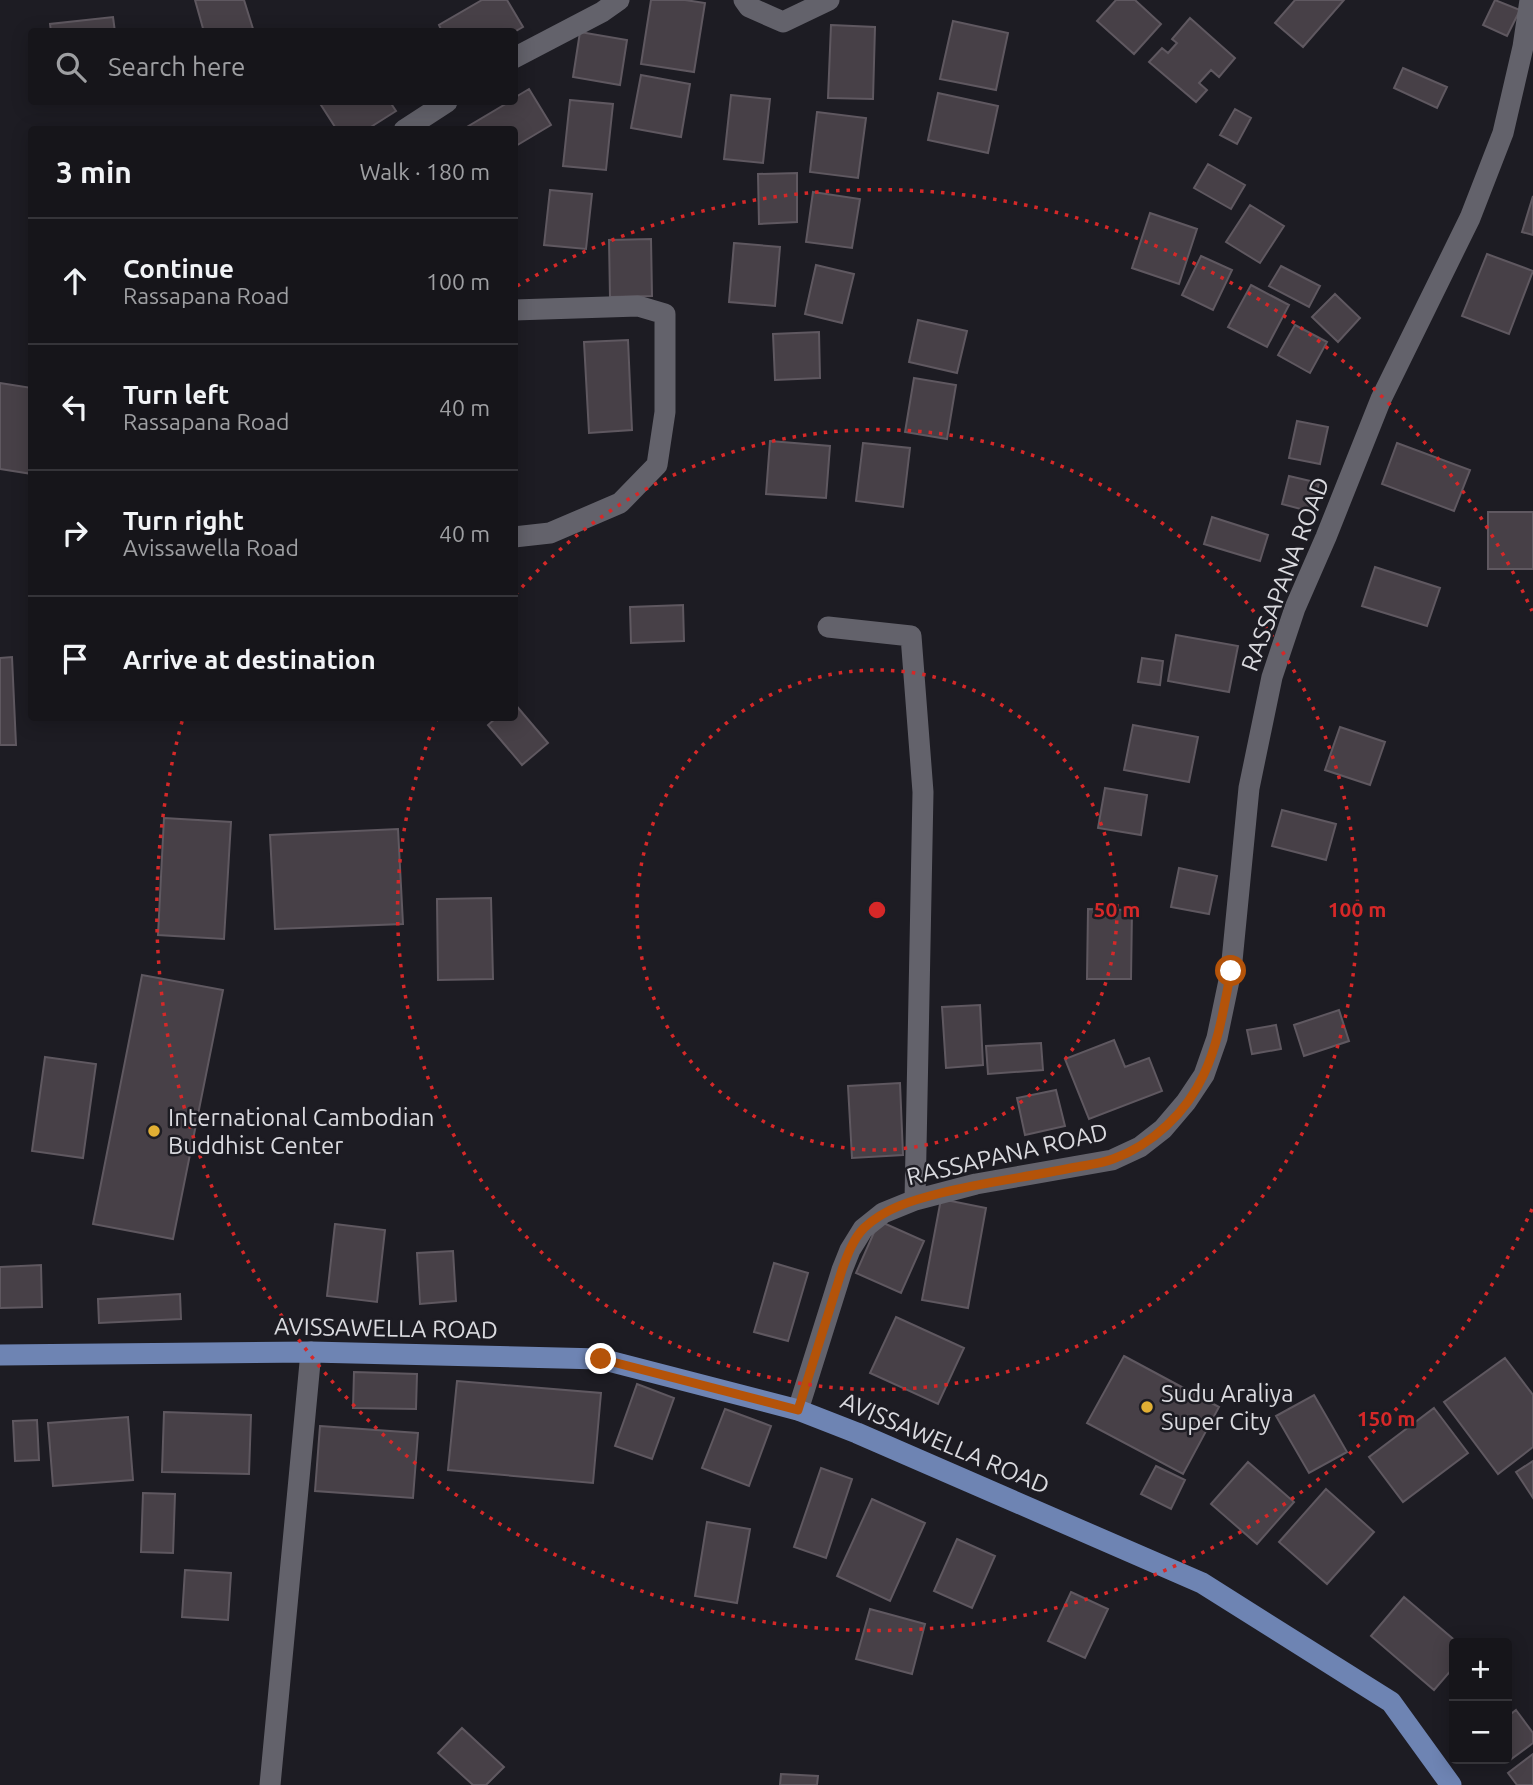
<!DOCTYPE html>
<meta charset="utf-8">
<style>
:root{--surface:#16151a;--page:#232227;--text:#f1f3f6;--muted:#9e9fa2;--line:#353439}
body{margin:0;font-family:Ubuntu,sans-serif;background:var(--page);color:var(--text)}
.controls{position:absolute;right:21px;bottom:21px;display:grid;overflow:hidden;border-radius:7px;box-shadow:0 4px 18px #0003}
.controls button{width:63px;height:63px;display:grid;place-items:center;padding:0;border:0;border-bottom:2px solid var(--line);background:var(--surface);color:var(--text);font:35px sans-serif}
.stop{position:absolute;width:21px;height:21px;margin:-16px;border:5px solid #b45309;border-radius:50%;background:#fff}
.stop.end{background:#b45309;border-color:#fff;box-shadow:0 2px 7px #0008}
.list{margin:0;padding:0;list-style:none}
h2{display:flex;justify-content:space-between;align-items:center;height:91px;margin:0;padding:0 28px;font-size:30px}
h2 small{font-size:23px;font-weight:400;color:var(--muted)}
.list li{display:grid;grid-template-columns:46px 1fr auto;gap:21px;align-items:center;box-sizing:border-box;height:126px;padding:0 28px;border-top:2px solid var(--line)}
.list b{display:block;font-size:26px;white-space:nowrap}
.list p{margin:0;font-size:23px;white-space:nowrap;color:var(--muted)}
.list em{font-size:23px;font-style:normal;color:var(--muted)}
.icon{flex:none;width:38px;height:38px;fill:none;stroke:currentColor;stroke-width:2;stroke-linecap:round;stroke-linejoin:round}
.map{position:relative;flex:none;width:1533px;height:1785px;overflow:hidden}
.search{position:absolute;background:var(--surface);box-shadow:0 4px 18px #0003;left:28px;top:28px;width:490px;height:77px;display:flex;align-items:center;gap:18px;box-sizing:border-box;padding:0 24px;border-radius:7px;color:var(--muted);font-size:26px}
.panel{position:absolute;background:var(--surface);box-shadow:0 4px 18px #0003;left:28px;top:126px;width:490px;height:595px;border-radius:7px}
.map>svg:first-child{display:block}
.building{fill:#474047;stroke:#5f5860;stroke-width:2}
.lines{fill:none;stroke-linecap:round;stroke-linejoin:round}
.street{stroke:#63626b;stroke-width:21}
.primary{stroke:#6e84b3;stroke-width:21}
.route{stroke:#b45309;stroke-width:9}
.ring{fill:none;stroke:#d62828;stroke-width:3.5;stroke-dasharray:3.5 7}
.poi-dot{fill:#e1af34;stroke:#1d1c23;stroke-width:2.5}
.labels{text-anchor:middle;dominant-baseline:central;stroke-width:5;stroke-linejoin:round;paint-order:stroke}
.street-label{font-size:24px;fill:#dadadf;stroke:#1d1c23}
.poi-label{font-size:24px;fill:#dadadf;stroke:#1d1c23;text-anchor:start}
.centre{fill:#d62828;stroke:#1d1c23;stroke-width:3.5}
.ring-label{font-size:21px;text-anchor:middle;font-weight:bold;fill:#d62828;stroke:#1d1c23;stroke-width:5;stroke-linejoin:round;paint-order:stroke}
</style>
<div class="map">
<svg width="1533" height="1785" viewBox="0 0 1533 1785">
<rect width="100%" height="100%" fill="#1d1c23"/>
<!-- building -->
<path class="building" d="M 195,0 L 244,0 L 254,32 L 204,32 Z
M 482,0 L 507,0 L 523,27 L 514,32 L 442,32 L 439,25 Z
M 651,0 L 685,0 L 705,3 L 694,72 L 641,64 Z
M 1116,0 L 1135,0 L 1161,24 L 1134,54 L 1097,21 Z
M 1295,0 L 1344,0 L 1303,47 L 1275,23 Z
M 1495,0 L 1520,10 L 1507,36 L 1483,25 Z
M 113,17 L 115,32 L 51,32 L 50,24 Z
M 1190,18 L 1235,58 L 1219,77 L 1211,70 L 1199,83 L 1207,90 L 1196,102 L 1149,62 L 1162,48 L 1168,53 L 1177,43 L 1172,39 Z
M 953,21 L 1008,33 L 996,90 L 940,79 Z
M 831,25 L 875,27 L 873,99 L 828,98 Z
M 580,32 L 627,40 L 620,85 L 573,77 Z
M 1403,68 L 1447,87 L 1437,108 L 1394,88 Z
M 641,75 L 690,84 L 681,137 L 631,128 Z
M 529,89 L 551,125 L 514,147 L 514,130 L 468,130 L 467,127 L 509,102 L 514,102 L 514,98 Z
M 938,93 L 998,106 L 988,153 L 928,140 Z
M 731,95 L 770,99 L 763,163 L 724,159 Z
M 570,100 L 613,104 L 606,170 L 563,166 Z
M 319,102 L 390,102 L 396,111 L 366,130 L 337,130 Z
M 1235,109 L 1251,118 L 1237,144 L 1220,135 Z
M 817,112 L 866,118 L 858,178 L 810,172 Z
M 1208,164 L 1245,185 L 1231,209 L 1194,188 Z
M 797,173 L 797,222 L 759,224 L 758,174 Z
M 550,190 L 592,194 L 586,249 L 544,245 Z
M 813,192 L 860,199 L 852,248 L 806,242 Z
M 1533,196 L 1533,235 L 1522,232 Z
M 1250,205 L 1284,226 L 1260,263 L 1226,242 Z
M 1150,213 L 1197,229 L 1179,284 L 1132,268 Z
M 651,239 L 652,296 L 610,297 L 609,240 Z
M 734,243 L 780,247 L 775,306 L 729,302 Z
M 1487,254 L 1533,271 L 1509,334 L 1462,316 Z
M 1201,256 L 1232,270 L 1213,310 L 1182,295 Z
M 816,265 L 854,274 L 842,323 L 805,314 Z
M 1281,266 L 1320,286 L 1309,307 L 1269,286 Z
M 1251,285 L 1289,305 L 1267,347 L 1228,327 Z
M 1335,294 L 1360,318 L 1338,342 L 1312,317 Z
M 918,320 L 967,331 L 957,373 L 909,362 Z
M 1295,325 L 1327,342 L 1310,373 L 1278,355 Z
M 819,332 L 820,378 L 775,380 L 773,334 Z
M 628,340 L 632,430 L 589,433 L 584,342 Z
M 914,378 L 956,385 L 947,439 L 905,432 Z
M 0,383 L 32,388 L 32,474 L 0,469 Z
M 1297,421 L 1328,427 L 1320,464 L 1289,458 Z
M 770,441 L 830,446 L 826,498 L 766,494 Z
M 863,443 L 910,448 L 903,507 L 856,501 Z
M 1397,443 L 1470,470 L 1454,511 L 1382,484 Z
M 1289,476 L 1319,483 L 1312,512 L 1282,504 Z
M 1488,512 L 1533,512 L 1533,569 L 1488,569 Z
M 1212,517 L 1268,535 L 1260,561 L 1204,544 Z
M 1375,567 L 1440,588 L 1427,626 L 1362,606 Z
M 683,605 L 684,641 L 631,643 L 630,607 Z
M 1176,635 L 1238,646 L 1229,692 L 1168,681 Z
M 12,657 L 16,745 L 0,745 L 0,658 Z
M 1142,658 L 1163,661 L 1160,685 L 1138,682 Z
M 514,703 L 548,743 L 522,765 L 488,725 L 496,718 L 514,718 Z
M 1133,725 L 1198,737 L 1189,782 L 1124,770 Z
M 1340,727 L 1385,742 L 1370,785 L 1325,770 Z
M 1105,788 L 1147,795 L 1141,835 L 1098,828 Z
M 1282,810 L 1336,824 L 1326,860 L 1272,846 Z
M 164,818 L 231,822 L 224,939 L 158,935 Z
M 398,829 L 403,924 L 275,929 L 270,835 Z
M 1179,868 L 1217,876 L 1209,914 L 1171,907 Z
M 491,898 L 493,979 L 438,980 L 437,899 Z
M 1088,909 L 1132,910 L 1131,979 L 1087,979 Z
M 142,975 L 223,990 L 173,1239 L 93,1224 Z
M 980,1005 L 983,1065 L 946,1068 L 942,1007 Z
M 1339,1010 L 1349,1041 L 1304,1056 L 1294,1025 Z
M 1276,1025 L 1281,1049 L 1252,1054 L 1247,1030 Z
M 1114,1040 L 1125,1067 L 1149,1058 L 1162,1091 L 1089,1119 L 1065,1059 Z
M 1041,1043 L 1043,1070 L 988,1074 L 986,1046 Z
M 45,1057 L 96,1064 L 83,1158 L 32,1151 Z
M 900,1083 L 903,1155 L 852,1158 L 848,1086 Z
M 1056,1090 L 1065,1126 L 1025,1135 L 1017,1098 Z
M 941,1199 L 986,1208 L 968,1308 L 922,1300 Z
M 879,1221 L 924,1241 L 901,1293 L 856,1273 Z
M 335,1224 L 385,1230 L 377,1302 L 327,1296 Z
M 453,1251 L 456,1301 L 420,1304 L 417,1253 Z
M 774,1263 L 808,1273 L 788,1341 L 754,1332 Z
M 41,1265 L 42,1307 L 0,1308 L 0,1267 Z
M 180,1294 L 181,1319 L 99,1323 L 98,1299 Z
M 896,1317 L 964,1348 L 938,1404 L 870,1373 Z
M 1124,1356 L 1219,1407 L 1183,1474 L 1087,1423 Z
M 1505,1358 L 1533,1395 L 1533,1447 L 1498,1474 L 1444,1402 Z
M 354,1372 L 417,1374 L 416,1409 L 353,1408 Z
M 457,1381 L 601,1393 L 593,1483 L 448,1470 Z
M 637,1384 L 674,1398 L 652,1459 L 615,1446 Z
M 1314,1395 L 1347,1452 L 1309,1473 L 1276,1416 Z
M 1434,1408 L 1468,1453 L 1403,1502 L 1369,1457 Z
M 725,1409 L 771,1426 L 749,1486 L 702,1468 Z
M 164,1412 L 251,1415 L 249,1474 L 162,1472 Z
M 128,1417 L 133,1480 L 53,1486 L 48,1423 Z
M 37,1420 L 39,1460 L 15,1461 L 13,1421 Z
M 320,1426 L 418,1433 L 413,1498 L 315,1491 Z
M 1533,1461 L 1533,1498 L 1516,1472 Z
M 1248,1462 L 1294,1502 L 1257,1544 L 1211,1504 Z
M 1156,1466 L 1185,1480 L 1171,1509 L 1141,1494 Z
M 821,1468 L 852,1479 L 826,1558 L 794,1547 Z
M 1326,1489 L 1374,1532 L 1327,1584 L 1279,1542 Z
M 143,1493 L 175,1494 L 173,1553 L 141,1552 Z
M 872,1499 L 925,1523 L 890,1601 L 837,1576 Z
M 707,1522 L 750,1529 L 737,1603 L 695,1596 Z
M 957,1539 L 995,1556 L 972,1608 L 934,1591 Z
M 185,1570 L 231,1573 L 228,1620 L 182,1617 Z
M 1071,1592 L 1108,1609 L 1085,1658 L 1048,1641 Z
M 1404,1597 L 1458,1643 L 1454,1643 L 1454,1667 L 1434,1690 L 1371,1636 Z
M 870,1609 L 925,1624 L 912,1674 L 856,1659 Z
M 1516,1710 L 1533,1733 L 1533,1743 L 1510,1760 L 1507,1755 L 1507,1717 Z
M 462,1728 L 504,1767 L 486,1785 L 473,1785 L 438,1753 Z
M 1533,1754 L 1533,1785 L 1517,1785 L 1508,1773 Z
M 781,1774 L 818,1776 L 817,1785 L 780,1785 Z"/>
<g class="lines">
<!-- street -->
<path class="street" d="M 744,0 L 749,7 L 783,22 L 829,0
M 514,58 L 602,12 L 619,0
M 404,130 L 447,102
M 514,310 L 638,306 L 665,314 L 665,412 L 657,465 L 620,503 L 550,533 L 514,537
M 828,627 L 911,636 L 923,792 L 915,1200
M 798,1410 L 842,1270 L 850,1250 L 863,1229 L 883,1213 L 915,1200 L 976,1184 L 1112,1160 L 1140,1147 L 1163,1129 L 1186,1102 L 1204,1075 L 1217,1038 L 1231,971 L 1249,788 L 1272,677 L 1295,608 L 1326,537 L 1381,399 L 1470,218 L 1503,133 L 1523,47 L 1530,0
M 270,1785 L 311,1352"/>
<!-- primary -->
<path class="primary" d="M 0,1355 L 311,1352 L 601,1359 L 798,1410 L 857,1433 L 1202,1583 L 1391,1702 L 1451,1785"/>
</g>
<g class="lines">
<!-- route -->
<path class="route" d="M 601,1359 L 798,1410 L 842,1270 C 847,1256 853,1239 864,1228 C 885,1208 913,1200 941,1193 C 984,1182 1028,1177 1071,1168 C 1085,1165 1100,1164 1113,1159 C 1152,1145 1187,1112 1204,1074 C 1219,1042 1224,1006 1231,971"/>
</g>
<!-- distance rings -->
<g class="ring">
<circle cx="877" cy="910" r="240"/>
<path d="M515 595A480 480 0 1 1 437 719"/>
<path d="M1532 1209A720 720 0 0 1 183 718M517 286A720 720 0 0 1 1532 611"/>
</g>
<!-- markers -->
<g class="poi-dot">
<circle cx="154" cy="1131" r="7"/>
<circle cx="1147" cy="1407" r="7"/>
</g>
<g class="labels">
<!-- street labels -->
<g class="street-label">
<text transform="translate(1285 574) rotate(-69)">RASSAPANA ROAD</text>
<text transform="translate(1007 1154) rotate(-13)">RASSAPANA ROAD</text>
<text transform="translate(386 1328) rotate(1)">AVISSAWELLA ROAD</text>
<text transform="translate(945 1443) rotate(23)">AVISSAWELLA ROAD</text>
</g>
<!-- poi labels -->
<g class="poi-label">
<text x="168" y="1117">International Cambodian<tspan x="168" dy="28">Buddhist Center</tspan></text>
<text x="1161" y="1393">Sudu Araliya<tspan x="1161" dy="28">Super City</tspan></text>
</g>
</g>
<circle cx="877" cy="910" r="10" class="centre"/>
<g class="ring-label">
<text x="1117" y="917">50 m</text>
<text x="1357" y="917">100 m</text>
<text x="1386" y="1426">150 m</text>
</g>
</svg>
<div class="controls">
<button>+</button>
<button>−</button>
</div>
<div class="stop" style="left:1231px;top:971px"></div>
<div class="stop end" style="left:601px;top:1359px"></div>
<div class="search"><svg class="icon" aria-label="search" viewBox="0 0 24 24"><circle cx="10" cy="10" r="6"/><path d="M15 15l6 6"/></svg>Search here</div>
<section class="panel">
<h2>3 min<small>Walk · 180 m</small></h2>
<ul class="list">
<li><svg class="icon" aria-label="ahead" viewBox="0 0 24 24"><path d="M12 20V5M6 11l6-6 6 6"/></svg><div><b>Continue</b><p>Rassapana Road</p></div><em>100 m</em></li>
<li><svg class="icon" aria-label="left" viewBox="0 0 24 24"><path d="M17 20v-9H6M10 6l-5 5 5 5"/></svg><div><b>Turn left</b><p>Rassapana Road</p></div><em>40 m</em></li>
<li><svg class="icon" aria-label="right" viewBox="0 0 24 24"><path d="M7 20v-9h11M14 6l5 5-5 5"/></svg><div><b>Turn right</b><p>Avissawella Road</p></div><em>40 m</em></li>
<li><svg class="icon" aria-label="arrive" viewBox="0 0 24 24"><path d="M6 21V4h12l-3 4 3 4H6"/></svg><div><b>Arrive at destination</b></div></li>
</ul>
</section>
</div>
